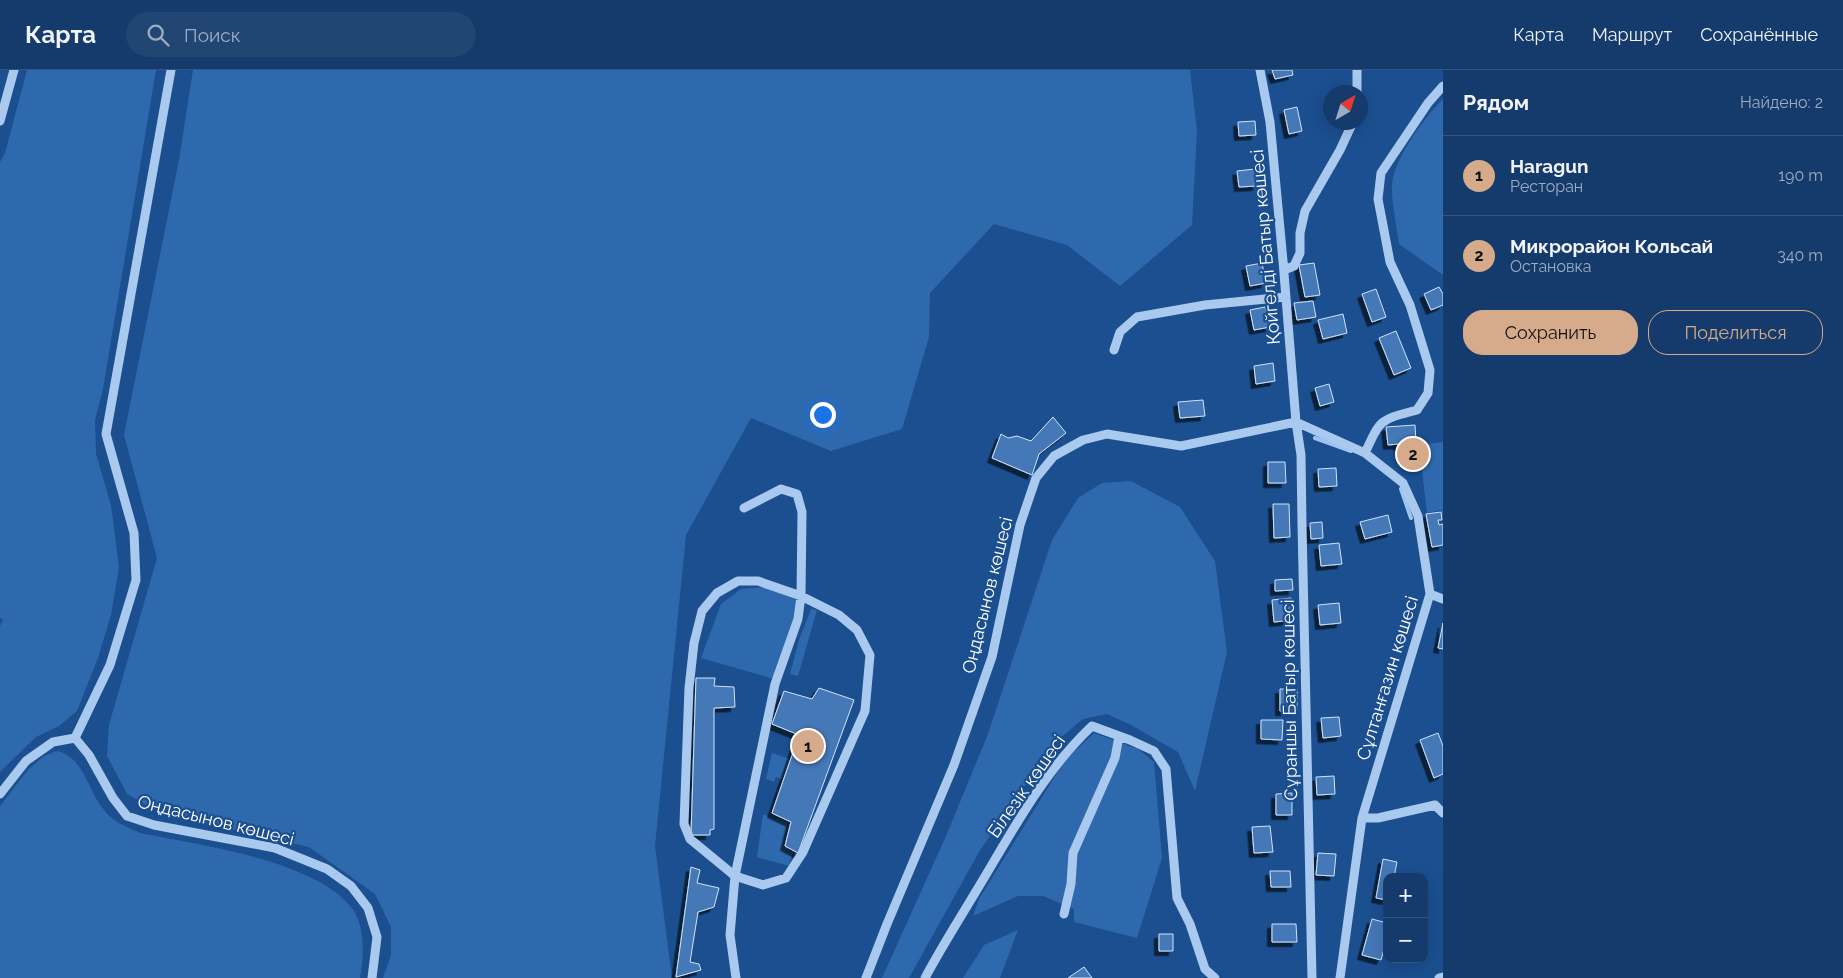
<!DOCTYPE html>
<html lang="ru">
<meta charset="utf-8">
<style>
:root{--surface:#143b6b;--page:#214673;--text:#f1f3f6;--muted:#9dadc1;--line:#33557e;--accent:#d6ab8b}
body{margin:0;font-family:Raleway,sans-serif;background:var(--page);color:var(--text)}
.controls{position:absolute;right:15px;bottom:15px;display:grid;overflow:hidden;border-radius:10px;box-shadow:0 5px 20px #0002}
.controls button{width:45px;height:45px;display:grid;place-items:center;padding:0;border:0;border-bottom:1px solid var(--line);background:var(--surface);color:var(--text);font:25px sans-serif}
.compass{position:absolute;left:1323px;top:15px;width:45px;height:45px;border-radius:50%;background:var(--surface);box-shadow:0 5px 20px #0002;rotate:39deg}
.you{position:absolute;left:822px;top:344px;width:18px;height:18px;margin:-12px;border:4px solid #fff;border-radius:50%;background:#1a73e8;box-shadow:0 0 0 8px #1a73e833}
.badge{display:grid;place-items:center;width:32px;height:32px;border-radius:50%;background:var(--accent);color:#111;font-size:16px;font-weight:700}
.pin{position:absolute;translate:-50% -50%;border:2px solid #fff;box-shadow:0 1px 5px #0006}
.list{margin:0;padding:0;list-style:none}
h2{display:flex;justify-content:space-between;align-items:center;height:65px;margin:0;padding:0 20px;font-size:21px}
h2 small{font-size:16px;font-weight:400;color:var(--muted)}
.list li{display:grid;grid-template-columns:32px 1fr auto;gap:15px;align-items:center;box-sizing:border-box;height:80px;padding:0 20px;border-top:1px solid var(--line)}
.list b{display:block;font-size:19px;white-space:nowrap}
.list p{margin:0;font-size:16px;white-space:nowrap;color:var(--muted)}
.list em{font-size:16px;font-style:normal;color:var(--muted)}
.actions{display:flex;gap:10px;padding:15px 20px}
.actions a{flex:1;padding:11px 0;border:1px solid var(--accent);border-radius:20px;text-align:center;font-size:18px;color:var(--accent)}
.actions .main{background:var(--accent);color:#111}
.icon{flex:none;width:28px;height:28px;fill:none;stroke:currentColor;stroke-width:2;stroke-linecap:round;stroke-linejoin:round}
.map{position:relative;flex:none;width:1443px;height:908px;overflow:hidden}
header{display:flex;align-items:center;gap:30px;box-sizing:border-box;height:70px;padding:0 25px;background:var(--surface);border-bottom:1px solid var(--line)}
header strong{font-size:24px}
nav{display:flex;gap:28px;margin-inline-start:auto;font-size:18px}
.search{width:350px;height:45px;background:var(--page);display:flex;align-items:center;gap:12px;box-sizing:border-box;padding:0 18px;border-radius:28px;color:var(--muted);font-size:19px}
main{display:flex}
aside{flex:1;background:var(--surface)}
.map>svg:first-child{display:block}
.green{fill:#2e69ad}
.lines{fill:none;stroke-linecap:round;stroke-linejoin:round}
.stream{stroke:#9cc4f0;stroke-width:4}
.building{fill:#4478b7;stroke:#cfe3fa;filter:url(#shadow)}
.minor{stroke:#a9c9ee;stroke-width:9}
.labels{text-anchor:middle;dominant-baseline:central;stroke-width:4.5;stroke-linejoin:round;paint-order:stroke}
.street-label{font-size:18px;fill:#fff;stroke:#1b4f8f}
</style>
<header>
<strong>Карта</strong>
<div class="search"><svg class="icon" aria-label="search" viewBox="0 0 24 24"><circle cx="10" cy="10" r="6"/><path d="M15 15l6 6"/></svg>Поиск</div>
<nav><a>Карта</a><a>Маршрут</a><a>Сохранённые</a></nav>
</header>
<main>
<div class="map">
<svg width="1443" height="908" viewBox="0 0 1443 908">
<defs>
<filter id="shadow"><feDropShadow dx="-4.5" dy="4.5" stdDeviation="0" flood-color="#0009"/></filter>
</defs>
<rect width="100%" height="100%" fill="#1b4f8f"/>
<!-- green -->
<path class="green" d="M 27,0 L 156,0 L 103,319 L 95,350 L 96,384 L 111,435 L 119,497 L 111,545 L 98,588 L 77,641 L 59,656 L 36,667 L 0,702 L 0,556 L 3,550 L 0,548 L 0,92 L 5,83 Z
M 193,0 L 1190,0 L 1197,61 L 1192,155 L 1120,216 L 1067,175 L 994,154 L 930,223 L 929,267 L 902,359 L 831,381 L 751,348 L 686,465 L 655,776 L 672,908 L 383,908 L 391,885 L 391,857 L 375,824 L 309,777 L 162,744 L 127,724 L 107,686 L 109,655 L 157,488 L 124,365 L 179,90 Z
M 1443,29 L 1443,205 L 1399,174 C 1397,156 1391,132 1392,115 C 1394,88 1424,48 1443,29 Z
M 1443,372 L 1443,448 L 1441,440 L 1427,443 L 1419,375 Z
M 1131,411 L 1180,437 L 1215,491 L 1227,582 L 1195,721 L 1178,682 L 1131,655 L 1107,644 L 1083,649 L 1060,668 L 1015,729 L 979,782 L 909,908 L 882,908 L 946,766 L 988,664 L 1052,470 L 1078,428 L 1102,413 Z
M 763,517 L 798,530 L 792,555 L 774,609 L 701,588 L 721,534 L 741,519 Z
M 811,539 L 817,540 L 798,606 L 790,604 L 799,570 Z
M 1094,663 L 1138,679 L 1154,692 L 1162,788 L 1137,868 L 1074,852 L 1074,839 L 1043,826 L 1018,826 L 973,846 L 979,829 L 1065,690 Z
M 57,681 C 84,687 88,721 104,740 C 113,752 127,757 140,763 C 198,775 319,790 354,841 C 365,859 364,888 360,908 L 0,908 L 0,736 L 28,700 L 44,686 Z
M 772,683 L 790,689 L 782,709 L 776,707 L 774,712 L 766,709 Z
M 763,744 L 788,753 L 783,776 L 793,782 L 789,796 L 757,787 Z
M 1018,860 L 1000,908 L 963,908 L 984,875 Z"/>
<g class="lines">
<!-- stream -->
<path class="stream" d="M 1315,368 L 1351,381
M 1401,419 L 1411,448"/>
</g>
<!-- building -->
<path class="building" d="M 1272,0 L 1292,0 L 1293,5 L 1275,9 Z
M 1297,37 L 1302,61 L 1289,64 L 1284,40 Z
M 1255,51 L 1256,65 L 1239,66 L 1238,52 Z
M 1255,99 L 1257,116 L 1239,117 L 1237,101 Z
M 1262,193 L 1266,213 L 1250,216 L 1246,196 Z
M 1314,193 L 1320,225 L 1305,227 L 1299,195 Z
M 1439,217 L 1443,224 L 1443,235 L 1431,240 L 1424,224 Z
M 1376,219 L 1386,247 L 1372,252 L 1362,224 Z
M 1313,231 L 1316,247 L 1297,250 L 1294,233 Z
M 1265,237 L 1270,257 L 1254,260 L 1250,240 Z
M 1343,244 L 1347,263 L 1323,269 L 1318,250 Z
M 1396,261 L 1411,298 L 1394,305 L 1379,268 Z
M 1273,293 L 1275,311 L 1256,314 L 1254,296 Z
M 1329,314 L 1334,332 L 1320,336 L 1315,318 Z
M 1203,330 L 1205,346 L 1180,348 L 1178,332 Z
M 1053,347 L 1066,363 L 1039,384 L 1032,405 L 992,388 L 1001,364 L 1008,368 L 1017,366 L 1031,371 Z
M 1415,355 L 1416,373 L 1404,374 L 1404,376 L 1398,376 L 1398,374 L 1388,375 L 1386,357 Z
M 1268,392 L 1285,392 L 1286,413 L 1268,413 Z
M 1336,398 L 1337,416 L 1319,417 L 1318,399 Z
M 1273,434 L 1289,434 L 1290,467 L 1274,468 Z
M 1441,442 L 1442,450 L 1438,450 L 1439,455 L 1443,454 L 1443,475 L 1432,477 L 1426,444 Z
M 1388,445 L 1392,462 L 1365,469 L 1360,452 Z
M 1322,452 L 1323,468 L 1311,469 L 1310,453 Z
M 1339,473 L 1342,494 L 1321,496 L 1319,475 Z
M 1292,509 L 1293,520 L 1275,521 L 1275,510 Z
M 1291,528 L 1293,550 L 1274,552 L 1272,530 Z
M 1339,533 L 1341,553 L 1320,555 L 1318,535 Z
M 1443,553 L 1443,579 L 1438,578 Z
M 696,608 L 715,608 L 714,616 L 734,617 L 735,637 L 714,638 L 714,759 L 710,760 L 710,765 L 691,765 Z
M 819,618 L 854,630 L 798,783 L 785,776 L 791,752 L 772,743 L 799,665 L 772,654 L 784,621 L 812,629 Z
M 1280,619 L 1297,619 L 1297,641 L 1280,641 Z
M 1339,647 L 1341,666 L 1323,668 L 1321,648 Z
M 1261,650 L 1283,650 L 1282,670 L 1261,669 Z
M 1438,663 L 1443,676 L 1443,704 L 1434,708 L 1420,670 Z
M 1334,706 L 1335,724 L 1317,725 L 1316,707 Z
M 1292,723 L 1292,745 L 1276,745 L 1276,724 Z
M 1270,756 L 1273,782 L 1254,783 L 1252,757 Z
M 1318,783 L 1336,784 L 1334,806 L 1316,805 Z
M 1383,789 L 1397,792 L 1394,807 L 1387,807 L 1387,830 L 1376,828 Z
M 691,797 L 700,800 L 697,813 L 719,818 L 714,837 L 698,842 L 690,892 L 699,894 L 701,900 L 676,907 Z
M 1270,801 L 1290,801 L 1291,817 L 1271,817 Z
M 1372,849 L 1387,853 L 1387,869 L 1381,890 L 1362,885 Z
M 1272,854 L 1296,854 L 1297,872 L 1272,872 Z
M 1159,864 L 1173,864 L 1173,881 L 1159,881 Z
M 1084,897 L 1092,908 L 1068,908 Z"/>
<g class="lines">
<!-- minor -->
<path class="minor" d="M 1260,0 L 1270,52 L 1283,191 L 1296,352 L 1301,385 L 1302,455 L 1312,908
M 1357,22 L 1357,0
M 0,51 L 14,0
M 1284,200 L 1294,196 L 1300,183 L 1300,163 L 1305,141 L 1340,80 L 1353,52
M 1114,280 L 1120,262 L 1137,247 L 1205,235 L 1286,227
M 1296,352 L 1365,383 L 1403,413 L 1418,446 L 1430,524 L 1362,748 L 1340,908
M 1365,383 C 1381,348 1380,350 1417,340 L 1428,323 L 1430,300 L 1410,235 L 1390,192 L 1378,129 L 1381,103 L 1428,33 L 1443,16
M 738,511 L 758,511 L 801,526 L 839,545 L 857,560 L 870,585 L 865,641 L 803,782 L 786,808 L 763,815 L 735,806 L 690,769 L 684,754 L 689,618 L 694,573 L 702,541 L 717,523 Z
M 1430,524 L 1443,529
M 75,668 L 110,595 L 136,510 L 134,463 L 106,364 L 171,0
M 0,724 L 26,691 L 53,672 L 75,668 L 89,685 L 113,728 L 127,746 L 154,755 L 275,778 L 327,799 L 351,816 L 368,838 L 377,867 L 372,908
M 1362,748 L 1378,748 L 1435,735 L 1443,743
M 1064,844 L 1071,814 L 1073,783 L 1115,688 L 1119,666
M 736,908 L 730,865 L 735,806 L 775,614 L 798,549 L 801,526 L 802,442 L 797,424 L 781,419 L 744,438
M 866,908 L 887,854 L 954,695 L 992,587 L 1020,455 L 1036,408 L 1054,386 L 1083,370 L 1107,364 L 1181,376 L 1296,352
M 925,908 C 942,876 962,845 981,813 C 1014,758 1045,700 1092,656 L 1130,670 L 1154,681 L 1166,699 L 1177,828 L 1190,854 L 1205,899 L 1215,908
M 1439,908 L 1443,907"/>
</g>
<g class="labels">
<!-- street labels -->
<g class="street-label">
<text transform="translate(1265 177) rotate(-95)">Қойгелді Батыр көшесі</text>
<text transform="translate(987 525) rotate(-76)">Оңдасынов көшесі</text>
<text transform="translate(1387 608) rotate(-73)">Сұлтанғазин көшесі</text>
<text transform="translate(1289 630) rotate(-91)">Сұраншы Батыр көшесі</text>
<text transform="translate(1026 716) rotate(-55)">Білезік көшесі</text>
<text transform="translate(216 750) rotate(14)">Оңдасынов көшесі</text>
</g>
</g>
</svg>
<div class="controls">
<button>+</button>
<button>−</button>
</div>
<svg class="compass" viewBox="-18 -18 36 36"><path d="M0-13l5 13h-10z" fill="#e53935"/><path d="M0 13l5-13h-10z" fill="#9dadc1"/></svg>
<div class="you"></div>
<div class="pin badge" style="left:808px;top:676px">1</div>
<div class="pin badge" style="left:1413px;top:384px">2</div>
</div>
<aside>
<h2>Рядом<small>Найдено: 2</small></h2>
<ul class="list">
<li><span class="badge">1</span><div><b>Haragun</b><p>Ресторан</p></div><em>190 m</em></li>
<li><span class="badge">2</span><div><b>Микрорайон Кольсай</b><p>Остановка</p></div><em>340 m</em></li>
</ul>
<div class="actions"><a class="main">Сохранить</a><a>Поделиться</a></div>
</aside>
</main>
